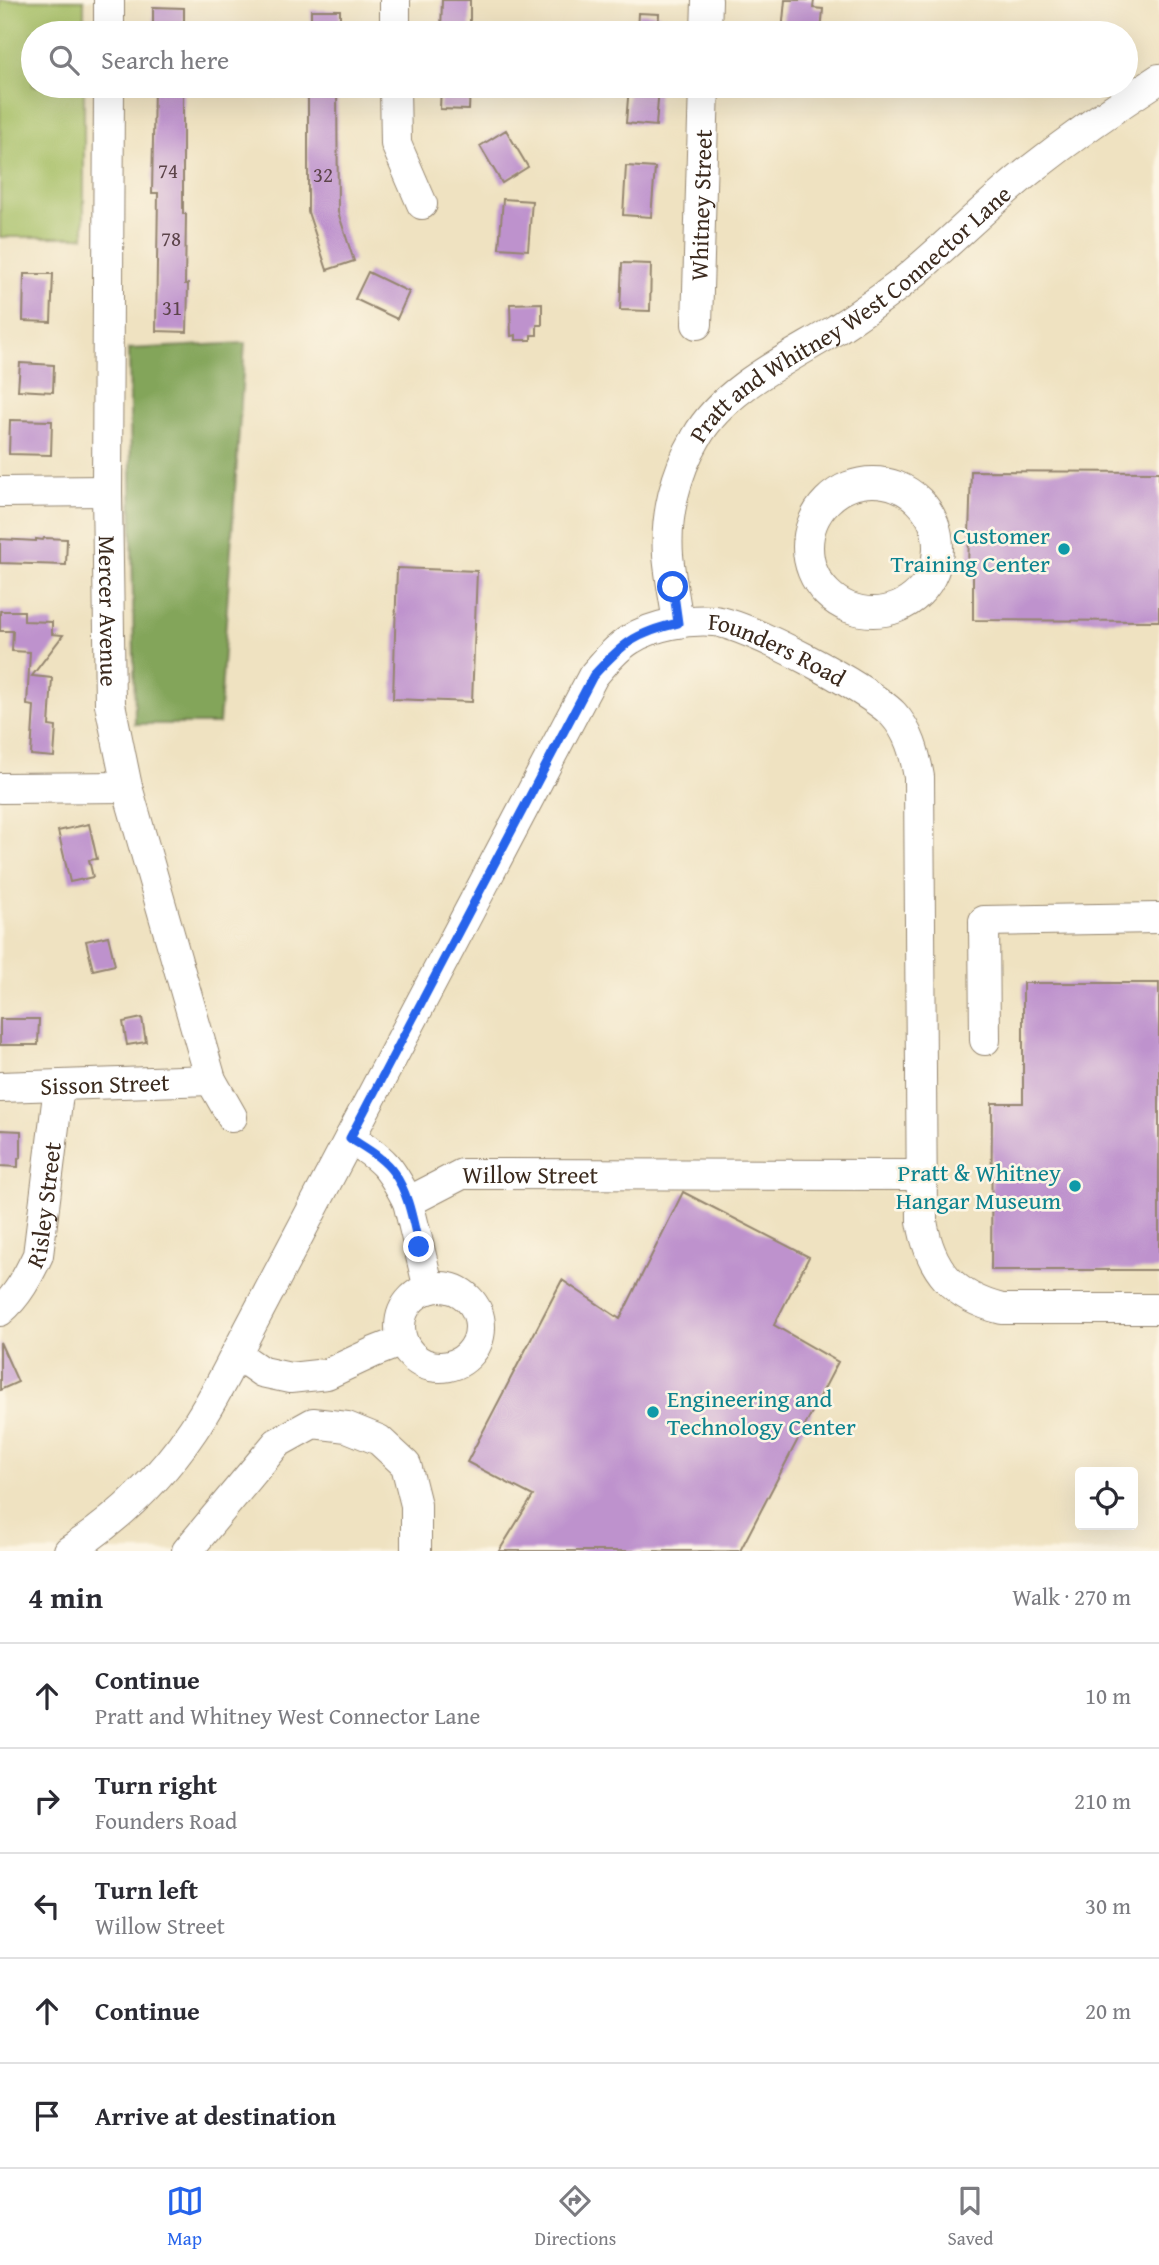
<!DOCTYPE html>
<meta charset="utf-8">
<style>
:root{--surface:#fff;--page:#f7f7f7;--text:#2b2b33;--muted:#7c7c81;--line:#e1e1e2;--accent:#2563eb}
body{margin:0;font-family:"Gentium Book Plus",serif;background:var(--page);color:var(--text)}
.controls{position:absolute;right:21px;bottom:21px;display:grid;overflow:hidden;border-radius:7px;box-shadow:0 7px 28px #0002}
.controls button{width:63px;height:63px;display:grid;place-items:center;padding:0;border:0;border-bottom:2px solid var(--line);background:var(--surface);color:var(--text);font:35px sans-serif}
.stop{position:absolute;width:21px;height:21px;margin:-16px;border:5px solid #2563eb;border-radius:50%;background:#fff}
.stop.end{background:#2563eb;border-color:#fff;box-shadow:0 2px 7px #0008}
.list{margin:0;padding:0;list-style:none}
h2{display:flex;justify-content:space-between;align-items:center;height:91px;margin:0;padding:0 28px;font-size:30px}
h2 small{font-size:23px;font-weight:400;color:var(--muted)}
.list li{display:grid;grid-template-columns:46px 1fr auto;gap:21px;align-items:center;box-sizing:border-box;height:105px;padding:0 28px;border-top:2px solid var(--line)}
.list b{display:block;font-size:26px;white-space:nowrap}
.list p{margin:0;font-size:23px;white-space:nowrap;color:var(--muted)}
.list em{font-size:23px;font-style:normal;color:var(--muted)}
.icon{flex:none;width:38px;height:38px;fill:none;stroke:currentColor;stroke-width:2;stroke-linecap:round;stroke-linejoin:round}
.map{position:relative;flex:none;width:1159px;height:1551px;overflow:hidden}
.search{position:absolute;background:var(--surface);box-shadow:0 7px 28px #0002;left:21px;right:21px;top:21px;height:77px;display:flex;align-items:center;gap:18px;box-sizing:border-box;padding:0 24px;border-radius:38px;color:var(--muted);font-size:26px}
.sheet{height:616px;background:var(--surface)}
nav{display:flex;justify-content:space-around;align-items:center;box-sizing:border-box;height:98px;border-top:2px solid var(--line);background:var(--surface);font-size:19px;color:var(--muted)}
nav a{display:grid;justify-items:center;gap:4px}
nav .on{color:var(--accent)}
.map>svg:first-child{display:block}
.green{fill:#a4be64;stroke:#707441;stroke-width:2}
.forest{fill:#83a55a;stroke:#5f683c;stroke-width:2}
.building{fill:#be92cd}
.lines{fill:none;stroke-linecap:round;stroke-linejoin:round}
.minor-casing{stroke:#958670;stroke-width:32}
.minor{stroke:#fff;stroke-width:30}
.route{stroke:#2563eb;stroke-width:9}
.culture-dot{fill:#0f9aa8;stroke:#fcf5e5;stroke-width:2.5}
.labels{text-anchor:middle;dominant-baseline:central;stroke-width:5;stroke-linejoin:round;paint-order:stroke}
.number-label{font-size:21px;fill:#5c444a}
.street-label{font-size:24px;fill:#3b2a1e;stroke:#fcf5e5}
.culture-label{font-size:24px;fill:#0d838f;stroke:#fcf5e5;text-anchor:end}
</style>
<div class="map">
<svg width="1159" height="1551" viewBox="0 0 1159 1551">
<rect width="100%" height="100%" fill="#fcf5e5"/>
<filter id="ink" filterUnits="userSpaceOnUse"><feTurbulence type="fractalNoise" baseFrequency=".0143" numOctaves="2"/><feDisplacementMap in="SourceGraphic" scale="14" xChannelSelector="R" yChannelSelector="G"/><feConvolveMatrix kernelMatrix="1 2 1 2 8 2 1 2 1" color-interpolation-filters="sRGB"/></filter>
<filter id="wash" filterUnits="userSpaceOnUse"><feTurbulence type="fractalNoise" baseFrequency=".00686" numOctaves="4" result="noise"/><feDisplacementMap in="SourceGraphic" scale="28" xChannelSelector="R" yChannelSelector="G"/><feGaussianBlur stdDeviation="1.57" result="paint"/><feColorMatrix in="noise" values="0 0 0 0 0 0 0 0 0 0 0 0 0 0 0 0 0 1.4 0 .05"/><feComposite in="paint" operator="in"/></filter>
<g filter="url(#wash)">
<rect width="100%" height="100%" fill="#efe2c1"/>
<!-- green -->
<path class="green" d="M 0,0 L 84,0 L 84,33 L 33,33 L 33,86 L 84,86 L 84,237 L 0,237 Z"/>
<!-- forest -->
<path class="forest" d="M 245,343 L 219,724 L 135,724 L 129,349 Z"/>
<g id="blocks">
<!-- building -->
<path class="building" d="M 442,0 L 470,0 L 470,33 L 441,33 Z
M 785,0 L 814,0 L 813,8 L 823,9 L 821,33 L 782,32 Z
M 153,7 L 184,8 L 184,33 L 153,33 Z
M 311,10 L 340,10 L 340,33 L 311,33 Z
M 638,13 L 659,14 L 658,33 L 637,33 Z
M 154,86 L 183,86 L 183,214 L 186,214 L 185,284 L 188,284 L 187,332 L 156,331 L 158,193 L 152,193 Z
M 308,86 L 337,86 L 338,212 L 354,261 L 327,270 L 308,212 Z
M 441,86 L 470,86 L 469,110 L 440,109 Z
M 629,86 L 659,86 L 656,126 L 626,123 Z
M 506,130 L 528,167 L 502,183 L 480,146 Z
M 626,166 L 655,168 L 651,217 L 623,215 Z
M 503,199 L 532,201 L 528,250 L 499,248 Z
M 622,263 L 651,264 L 650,311 L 620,310 Z
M 368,272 L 409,292 L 397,319 L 355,299 Z
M 24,274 L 53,274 L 51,322 L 23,321 Z
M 542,303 L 542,325 L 537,325 L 537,335 L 531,335 L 531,340 L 516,340 L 516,335 L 511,336 L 510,304 Z
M 20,363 L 54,365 L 53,392 L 18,390 Z
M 10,420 L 52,421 L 51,455 L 9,454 Z
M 971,471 L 1159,472 L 1159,621 L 973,620 L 973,568 L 968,568 Z
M 44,538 L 67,539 L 66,565 L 0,563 L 0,539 L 36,541 L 36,539 L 43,540 Z
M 397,568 L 477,571 L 472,702 L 393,699 Z
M 0,611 L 24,611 L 24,621 L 52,622 L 52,634 L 63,635 L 32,676 L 52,678 L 49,726 L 56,727 L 54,757 L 31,755 L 34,706 L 27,705 L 30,652 L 12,651 L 13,631 L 0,631 Z
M 89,824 L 97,859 L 89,860 L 93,877 L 70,882 L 58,831 Z
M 108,936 L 115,965 L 93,970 L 86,941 Z
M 1023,983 L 1159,983 L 1159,1270 L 991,1270 L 992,1103 L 1023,1103 Z
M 142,1018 L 146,1042 L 127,1045 L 123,1022 Z
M 0,1019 L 39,1019 L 38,1045 L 0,1045 Z
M 0,1130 L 21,1131 L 21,1157 L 18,1158 L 18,1167 L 0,1166 Z
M 683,1192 L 809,1257 L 774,1325 L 838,1362 L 740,1551 L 499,1551 L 533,1496 L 467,1462 L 562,1280 L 620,1319 Z
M 0,1342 L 18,1382 L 0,1390 Z"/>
</g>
</g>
<g filter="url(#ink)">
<use href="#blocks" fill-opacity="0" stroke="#958670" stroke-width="2"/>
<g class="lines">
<!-- minor casing -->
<g class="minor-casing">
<g id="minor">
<path d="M 395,0 L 395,33"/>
<path d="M 109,33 L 109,0"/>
<path d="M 706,33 L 707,0"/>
<path id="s1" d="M 109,86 L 107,491 L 110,704 L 127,787 L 211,1080 L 232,1117"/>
<path d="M 395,86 L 396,144 L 422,204"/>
<path id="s2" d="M 697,324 L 704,86"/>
<circle cx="873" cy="547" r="65"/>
<path d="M 0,492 L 107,491"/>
<path id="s3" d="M 678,623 C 675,601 670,578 668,555 C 665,516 676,472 696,438 C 724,388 790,358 837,329 C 857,316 878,301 898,286 C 943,250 984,207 1029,171 C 1071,138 1115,107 1159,79"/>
<path d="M 0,788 L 127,787"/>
<path d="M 985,1040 L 984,921 L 1159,918"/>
<path id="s4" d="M 0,1087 L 211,1080"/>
<path id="s5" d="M 350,1138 C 383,1159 390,1166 408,1202 L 462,1174 L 921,1175"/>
<path d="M 408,1202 L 429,1289"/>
<circle cx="440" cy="1327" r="40"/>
<path id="s6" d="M 0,1311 C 18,1296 28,1276 38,1255 L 59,1086"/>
<path d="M 236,1354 L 262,1372 L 290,1378 L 327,1374 L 374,1352 L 402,1341"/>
<path id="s7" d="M 69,1551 C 118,1519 160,1479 193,1430 C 209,1406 223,1380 236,1354 L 593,676 C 604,663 616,648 631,639 C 653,625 688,619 714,621 C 747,624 869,689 893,714 C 909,731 915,754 919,777 L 922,1221 C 930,1270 954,1297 1002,1309 L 1159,1309"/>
<path d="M 187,1551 L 277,1443 L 313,1423 L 347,1427 L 379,1440 L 406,1465 L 416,1505 L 416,1551"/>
</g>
</g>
<!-- minor -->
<use href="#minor" class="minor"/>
</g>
</g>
<g class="lines" filter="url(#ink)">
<!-- route -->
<path class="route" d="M 419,1247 C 413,1222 409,1194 394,1173 C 383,1157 365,1148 350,1138 L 593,676 C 622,644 635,633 678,623 L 673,587"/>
</g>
<!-- markers -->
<g class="culture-dot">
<circle cx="1064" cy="549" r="7"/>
<circle cx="1075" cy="1186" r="7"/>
<circle cx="653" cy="1412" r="7"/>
</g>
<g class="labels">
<!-- number labels -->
<g class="number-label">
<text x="168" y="170">74</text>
<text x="323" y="174">32</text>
<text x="171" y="238">78</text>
<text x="172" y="307">31</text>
</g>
<!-- street labels -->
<g class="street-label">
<text stroke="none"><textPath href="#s2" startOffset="119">Whitney Street</textPath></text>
<text stroke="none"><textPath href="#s3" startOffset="390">Pratt and Whitney West Connector Lane</textPath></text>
<text stroke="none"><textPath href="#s1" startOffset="525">Mercer Avenue</textPath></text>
<text stroke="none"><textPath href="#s7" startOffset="1236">Founders Road</textPath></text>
<text stroke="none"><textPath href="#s4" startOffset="105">Sisson Street</textPath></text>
<text stroke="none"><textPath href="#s5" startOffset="217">Willow Street</textPath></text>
<text stroke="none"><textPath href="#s6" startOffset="119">Risley Street</textPath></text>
</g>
<!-- culture labels -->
<g class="culture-label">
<text x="1050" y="535">Customer<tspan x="1050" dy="28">Training Center</tspan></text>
<text x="1061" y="1172">Pratt &amp; Whitney<tspan x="1061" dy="28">Hangar Museum</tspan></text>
<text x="667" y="1398" text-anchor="start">Engineering and<tspan x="667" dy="28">Technology Center</tspan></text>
</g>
</g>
</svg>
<div class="controls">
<button><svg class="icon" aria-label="locate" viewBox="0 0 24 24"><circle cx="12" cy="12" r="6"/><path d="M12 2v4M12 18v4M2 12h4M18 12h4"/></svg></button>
</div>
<div class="stop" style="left:673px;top:587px"></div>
<div class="stop end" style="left:419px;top:1247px"></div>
<div class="search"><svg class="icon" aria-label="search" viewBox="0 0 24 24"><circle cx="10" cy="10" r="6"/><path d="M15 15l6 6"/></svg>Search here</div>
</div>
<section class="sheet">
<h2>4 min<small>Walk · 270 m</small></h2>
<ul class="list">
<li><svg class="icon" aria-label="ahead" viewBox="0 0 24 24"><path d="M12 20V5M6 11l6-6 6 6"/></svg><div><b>Continue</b><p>Pratt and Whitney West Connector Lane</p></div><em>10 m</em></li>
<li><svg class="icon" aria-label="right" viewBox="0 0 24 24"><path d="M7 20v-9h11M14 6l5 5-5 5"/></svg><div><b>Turn right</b><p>Founders Road</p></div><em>210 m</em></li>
<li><svg class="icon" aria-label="left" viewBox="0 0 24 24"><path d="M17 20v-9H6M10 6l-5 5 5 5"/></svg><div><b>Turn left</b><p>Willow Street</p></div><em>30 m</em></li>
<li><svg class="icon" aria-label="ahead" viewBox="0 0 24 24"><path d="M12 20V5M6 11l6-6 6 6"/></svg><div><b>Continue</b></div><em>20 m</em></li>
<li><svg class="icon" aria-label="arrive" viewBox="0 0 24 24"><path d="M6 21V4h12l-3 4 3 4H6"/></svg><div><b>Arrive at destination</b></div></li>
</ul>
</section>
<nav>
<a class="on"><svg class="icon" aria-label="map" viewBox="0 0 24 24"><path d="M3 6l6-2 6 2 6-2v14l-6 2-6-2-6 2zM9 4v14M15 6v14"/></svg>Map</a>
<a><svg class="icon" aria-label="directions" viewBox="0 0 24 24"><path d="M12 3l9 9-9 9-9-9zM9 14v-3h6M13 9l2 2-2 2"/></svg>Directions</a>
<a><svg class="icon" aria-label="saved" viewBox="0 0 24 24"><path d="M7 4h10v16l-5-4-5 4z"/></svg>Saved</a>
</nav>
